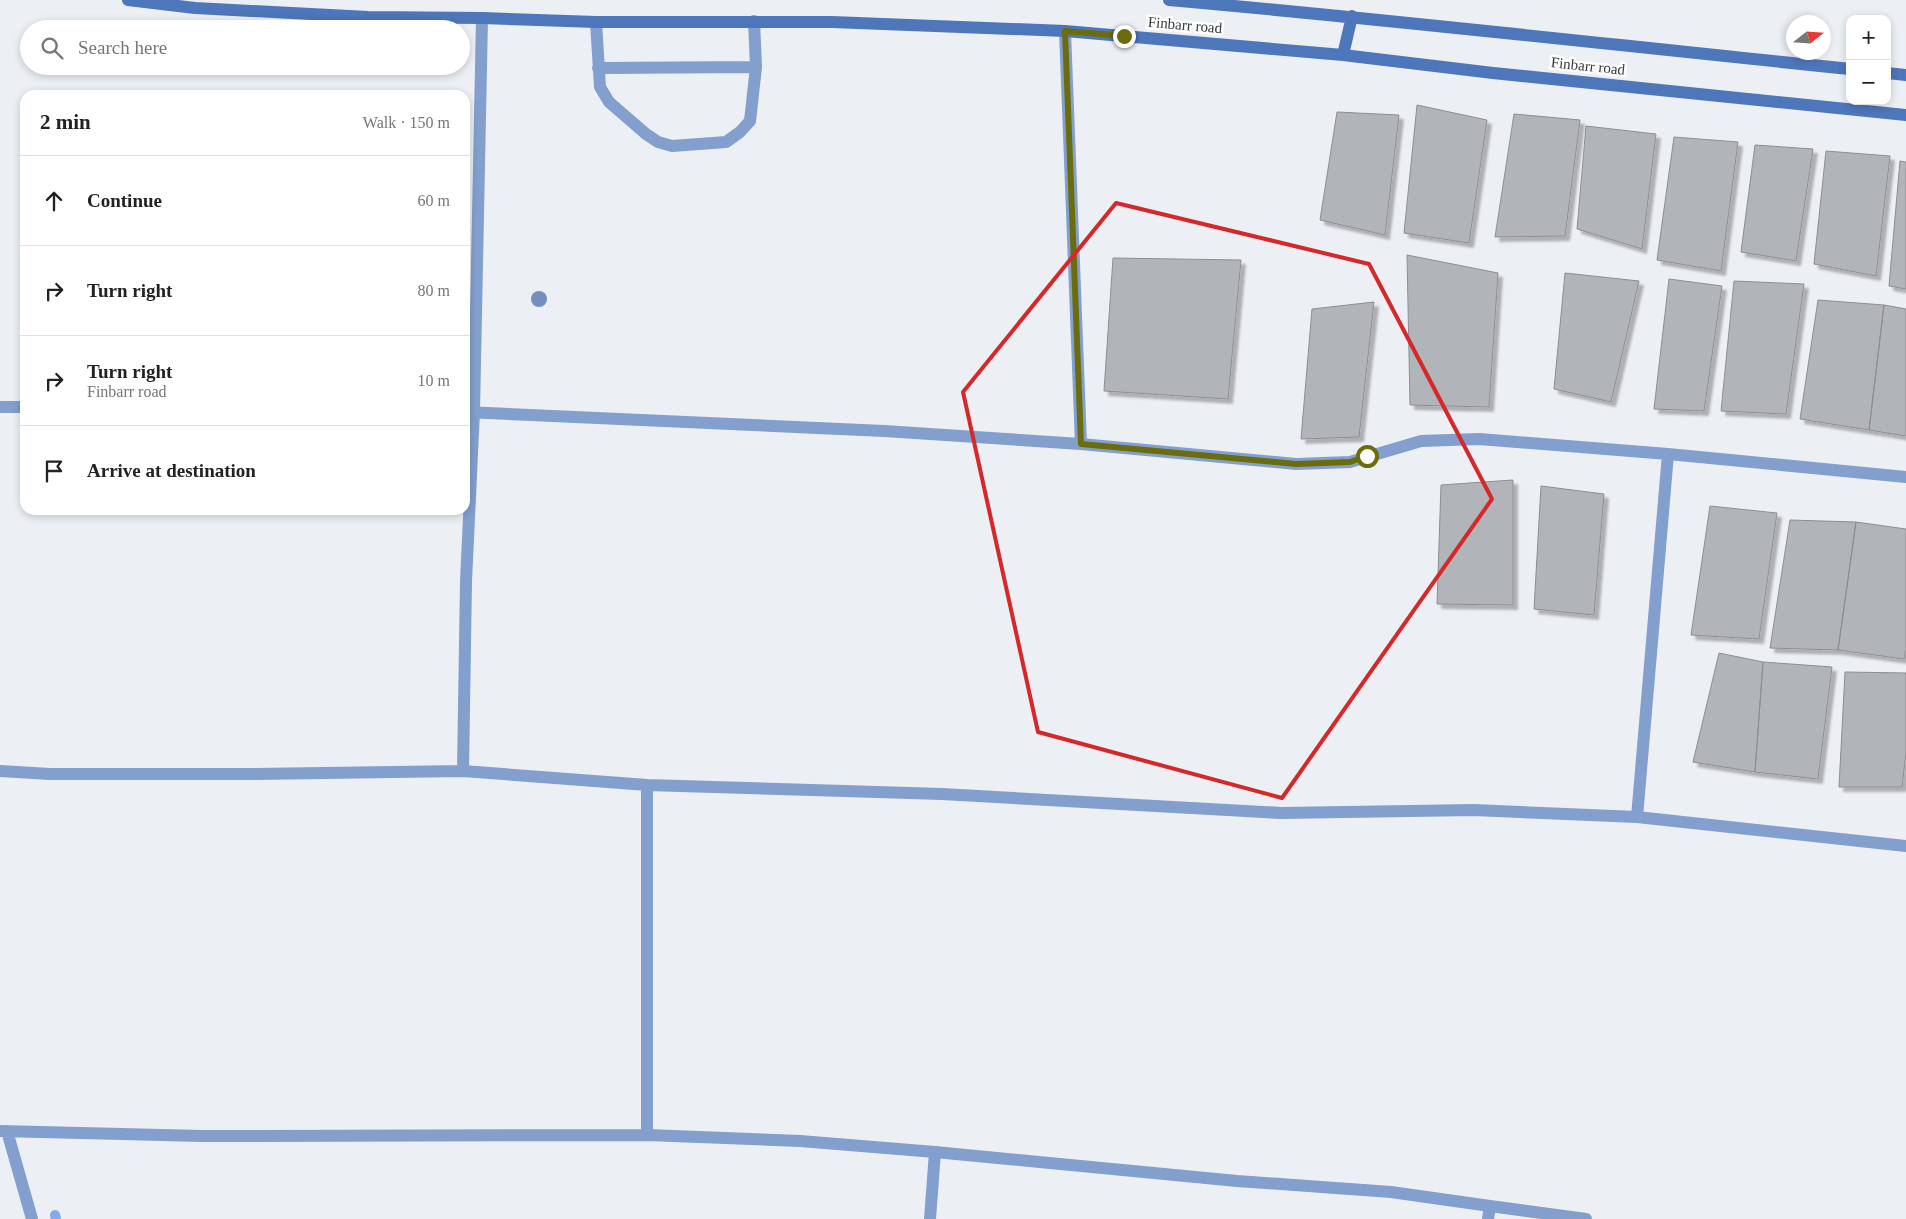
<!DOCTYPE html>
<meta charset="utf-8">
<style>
:root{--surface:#fff;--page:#f6f6f6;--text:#222;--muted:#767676;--line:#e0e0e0}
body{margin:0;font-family:Georgia,serif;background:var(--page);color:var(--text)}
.controls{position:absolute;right:15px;top:15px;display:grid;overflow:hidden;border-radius:10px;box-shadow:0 2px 8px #0003}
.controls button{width:45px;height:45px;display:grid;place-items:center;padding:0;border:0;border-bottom:1px solid var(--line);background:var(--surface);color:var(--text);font:25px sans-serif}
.compass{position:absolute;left:1786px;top:15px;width:45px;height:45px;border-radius:50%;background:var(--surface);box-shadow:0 2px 8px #0003;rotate:73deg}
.stop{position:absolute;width:15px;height:15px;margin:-11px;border:4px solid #6b6c0d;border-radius:50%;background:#fff}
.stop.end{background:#6b6c0d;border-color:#fff;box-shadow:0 1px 5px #0008}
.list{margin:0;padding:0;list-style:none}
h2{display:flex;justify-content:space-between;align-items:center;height:65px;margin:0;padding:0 20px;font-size:21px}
h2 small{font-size:16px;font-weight:400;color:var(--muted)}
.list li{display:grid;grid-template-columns:32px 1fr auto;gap:15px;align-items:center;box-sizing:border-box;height:90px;padding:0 20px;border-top:1px solid var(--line)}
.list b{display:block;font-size:19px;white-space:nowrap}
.list p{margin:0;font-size:16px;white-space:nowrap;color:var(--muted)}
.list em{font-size:16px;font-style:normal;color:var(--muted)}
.icon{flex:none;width:28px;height:28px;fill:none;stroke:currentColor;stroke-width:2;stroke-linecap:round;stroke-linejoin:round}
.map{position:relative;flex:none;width:1906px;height:1219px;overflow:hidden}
.search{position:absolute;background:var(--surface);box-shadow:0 2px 8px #0003;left:20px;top:20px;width:450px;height:55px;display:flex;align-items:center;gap:12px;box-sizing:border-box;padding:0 18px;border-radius:28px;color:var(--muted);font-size:19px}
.panel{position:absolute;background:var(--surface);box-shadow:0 2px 8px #0003;left:20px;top:90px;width:450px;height:425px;border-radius:15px}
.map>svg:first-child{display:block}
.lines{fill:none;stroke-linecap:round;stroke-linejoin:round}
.stream{stroke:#81aaee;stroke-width:10}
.building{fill:#b1b4b8;stroke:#8c8e93;filter:url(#shadow)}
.lane{stroke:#829fcd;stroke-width:12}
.street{stroke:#829fcd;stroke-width:12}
.secondary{stroke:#4e76ba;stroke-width:12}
.tree{fill:#748fbc}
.route{stroke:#6b6c0d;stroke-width:6}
.marked{fill:none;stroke:#d62828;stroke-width:4;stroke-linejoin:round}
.labels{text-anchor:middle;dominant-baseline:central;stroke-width:5;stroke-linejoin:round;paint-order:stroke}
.street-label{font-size:15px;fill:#37393b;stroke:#fff}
</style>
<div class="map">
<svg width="1906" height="1219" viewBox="0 0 1906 1219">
<defs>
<filter id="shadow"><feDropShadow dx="4.5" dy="4.5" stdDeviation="1" flood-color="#0004"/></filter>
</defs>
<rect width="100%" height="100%" fill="#eceff4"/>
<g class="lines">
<!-- stream -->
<path class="stream" d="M 55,1215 L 56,1219"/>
</g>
<!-- building -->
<path class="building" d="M 1417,105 L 1487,120 L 1469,243 L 1404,233 Z
M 1337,112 L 1399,115 L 1385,235 L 1320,220 Z
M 1514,114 L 1580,120 L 1565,236 L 1495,237 Z
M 1586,126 L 1656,134 L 1642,249 L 1577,229 Z
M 1674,137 L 1738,142 L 1721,271 L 1657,260 Z
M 1755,145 L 1813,149 L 1796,261 L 1741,252 Z
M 1826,151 L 1890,156 L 1876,276 L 1814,264 Z
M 1900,161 L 1906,162 L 1906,289 L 1889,286 Z
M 1407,255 L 1498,273 L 1489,407 L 1410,405 Z
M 1113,258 L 1241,260 L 1228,399 L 1104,391 Z
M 1565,273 L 1639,281 L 1611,402 L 1554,389 Z
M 1669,279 L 1722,286 L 1704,411 L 1654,409 Z
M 1734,281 L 1804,284 L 1786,414 L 1721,411 Z
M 1818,300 L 1884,305 L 1869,430 L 1800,419 Z
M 1374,302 L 1359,437 L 1301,439 L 1312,309 Z
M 1884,305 L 1906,309 L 1906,436 L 1869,430 Z
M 1513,480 L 1513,605 L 1437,604 L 1441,485 Z
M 1541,486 L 1604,494 L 1594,615 L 1534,609 Z
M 1710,506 L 1777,513 L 1759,639 L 1691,635 Z
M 1790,520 L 1856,522 L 1838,650 L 1770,648 Z
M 1856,522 L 1906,529 L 1906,649 L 1904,659 L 1838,650 Z
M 1719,653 L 1763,662 L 1755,772 L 1693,762 Z
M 1763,662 L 1832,667 L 1818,779 L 1755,772 Z
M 1845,672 L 1906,673 L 1906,752 L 1902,787 L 1839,787 Z"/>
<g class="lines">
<!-- lane -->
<path class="lane" d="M 596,22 L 600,87 L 609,102 L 646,134 L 658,142 L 672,146 L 726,142 L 740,132 L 750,121 L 756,67 L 754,21
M 598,68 L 756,67
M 930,1219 L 935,1152"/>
<!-- street -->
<path class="street" d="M 1065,31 L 1081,444
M 0,407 L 25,407
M 465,412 L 884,431 L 1081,444 L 1296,464 L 1350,462 L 1421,441 L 1479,439 L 1668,454 L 1906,477
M 0,771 L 50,774 L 252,774 L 463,771 L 647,785 L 942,794 L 1281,813 L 1474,810 L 1637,817 L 1906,846
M 463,771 L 466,581 L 474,412 L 482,18
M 1637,817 L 1668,454
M 0,1131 L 202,1136 L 647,1135 L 800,1141 L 935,1152 L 1237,1181 L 1391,1192 L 1490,1206 L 1488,1219
M 7,1131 L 32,1219
M 647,1135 L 647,785
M 1490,1206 L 1586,1219"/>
<!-- secondary -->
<path class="secondary" d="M 128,0 L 195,8 L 368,17 L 482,18 L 596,22 L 832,22 L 1065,31 L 1343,55 L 1493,73 L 1906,115
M 1169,0 C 1396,20 1623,46 1850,69
M 1343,55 L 1352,16
M 1887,73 L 1906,75"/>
</g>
<!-- trees -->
<circle class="tree" cx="539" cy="299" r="8"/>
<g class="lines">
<!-- route -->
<path class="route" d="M 1124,36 L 1065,31 L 1081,444 L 1296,464 L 1350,462 L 1367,456"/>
</g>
<!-- marked area -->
<path class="marked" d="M 1116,203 L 1369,264 L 1492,499 L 1282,798 L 1038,732 L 963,392 Z"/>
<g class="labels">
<!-- street labels -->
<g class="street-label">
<text transform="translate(1185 25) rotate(5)">Finbarr road</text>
<text transform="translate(1588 66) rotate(6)">Finbarr road</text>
</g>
</g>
</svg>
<div class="controls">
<button>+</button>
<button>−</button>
</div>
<svg class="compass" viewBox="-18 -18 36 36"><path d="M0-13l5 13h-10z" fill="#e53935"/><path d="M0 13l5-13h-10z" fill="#767676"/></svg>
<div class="stop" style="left:1367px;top:456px"></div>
<div class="stop end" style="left:1124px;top:36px"></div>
<div class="search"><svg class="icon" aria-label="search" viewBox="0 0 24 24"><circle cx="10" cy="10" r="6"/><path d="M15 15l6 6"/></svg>Search here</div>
<section class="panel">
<h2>2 min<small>Walk · 150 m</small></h2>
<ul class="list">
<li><svg class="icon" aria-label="ahead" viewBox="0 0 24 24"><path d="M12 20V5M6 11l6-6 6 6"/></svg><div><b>Continue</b></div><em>60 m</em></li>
<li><svg class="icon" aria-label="right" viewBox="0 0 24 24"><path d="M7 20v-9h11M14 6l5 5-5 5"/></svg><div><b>Turn right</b></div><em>80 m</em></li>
<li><svg class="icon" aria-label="right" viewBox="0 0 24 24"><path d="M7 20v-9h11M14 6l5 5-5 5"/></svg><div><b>Turn right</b><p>Finbarr road</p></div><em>10 m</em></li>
<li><svg class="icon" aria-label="arrive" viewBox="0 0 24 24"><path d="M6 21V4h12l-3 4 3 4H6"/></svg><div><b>Arrive at destination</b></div></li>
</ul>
</section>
</div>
